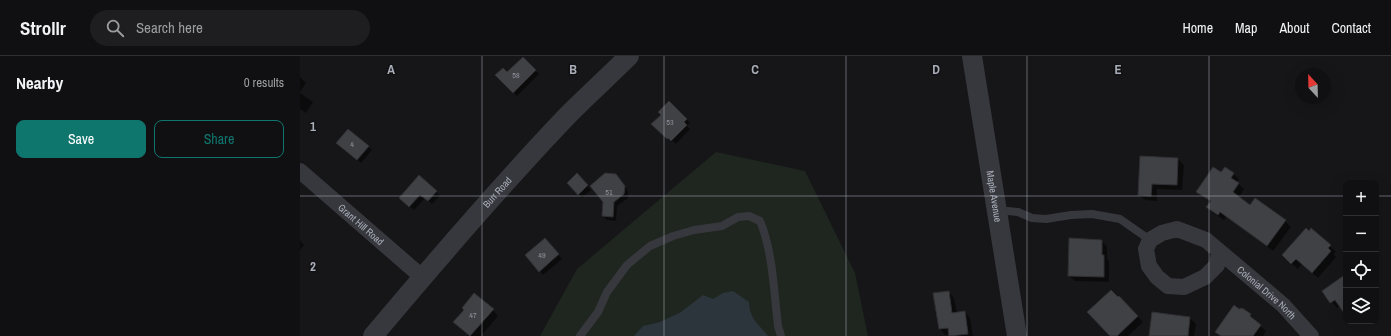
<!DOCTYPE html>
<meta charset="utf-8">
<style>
:root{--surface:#101012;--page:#1e1e20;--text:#f1f3f6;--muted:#9c9d9f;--line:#303032;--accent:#0f766e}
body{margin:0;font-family:"Archivo Narrow",sans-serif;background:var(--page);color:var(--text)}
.controls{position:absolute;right:12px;bottom:12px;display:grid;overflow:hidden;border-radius:8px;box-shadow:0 4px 16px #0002}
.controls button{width:36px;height:36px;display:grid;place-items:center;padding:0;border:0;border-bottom:1px solid var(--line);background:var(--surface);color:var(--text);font:20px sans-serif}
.compass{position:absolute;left:995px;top:12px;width:36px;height:36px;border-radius:50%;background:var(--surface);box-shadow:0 4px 16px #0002;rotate:338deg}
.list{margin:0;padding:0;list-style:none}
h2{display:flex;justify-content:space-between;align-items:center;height:52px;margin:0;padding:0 16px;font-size:17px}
h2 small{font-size:13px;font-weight:400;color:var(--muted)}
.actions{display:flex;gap:8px;padding:12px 16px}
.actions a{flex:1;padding:9px 0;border:1px solid var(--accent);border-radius:8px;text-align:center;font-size:14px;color:var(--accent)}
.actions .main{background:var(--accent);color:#fff}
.icon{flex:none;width:22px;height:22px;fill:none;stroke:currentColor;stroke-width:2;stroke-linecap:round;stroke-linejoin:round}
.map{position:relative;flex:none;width:1091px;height:280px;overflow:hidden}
header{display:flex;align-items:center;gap:24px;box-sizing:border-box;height:56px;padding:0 20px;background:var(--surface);border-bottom:1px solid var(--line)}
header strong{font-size:19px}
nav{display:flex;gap:22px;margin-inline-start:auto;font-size:14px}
.search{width:280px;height:36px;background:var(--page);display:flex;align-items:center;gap:10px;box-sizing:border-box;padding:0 14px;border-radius:22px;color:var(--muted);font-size:15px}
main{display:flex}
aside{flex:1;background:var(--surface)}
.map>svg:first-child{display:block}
.green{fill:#1e261f}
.water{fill:#2c353c}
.shadow{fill:#0007}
.building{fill:#404145;stroke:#303034}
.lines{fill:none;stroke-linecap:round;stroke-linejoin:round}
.service{stroke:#37383d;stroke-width:8}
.minor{stroke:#37383d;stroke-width:16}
.tertiary{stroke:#37383d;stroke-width:20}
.grid{fill:none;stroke:#a8adb8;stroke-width:1;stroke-opacity:0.55}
.labels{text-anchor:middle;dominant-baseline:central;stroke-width:3;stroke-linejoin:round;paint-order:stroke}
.number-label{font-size:8px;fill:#8e929b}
.street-label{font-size:10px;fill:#a8adb8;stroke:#111113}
.grid-label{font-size:13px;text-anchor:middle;font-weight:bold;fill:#a8adb8;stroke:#111113;stroke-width:3;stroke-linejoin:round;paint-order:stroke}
</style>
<header>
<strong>Strollr</strong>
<div class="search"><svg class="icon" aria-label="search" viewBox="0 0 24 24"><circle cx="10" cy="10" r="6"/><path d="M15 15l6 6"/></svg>Search here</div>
<nav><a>Home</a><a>Map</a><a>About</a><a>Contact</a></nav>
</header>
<main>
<aside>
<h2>Nearby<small>0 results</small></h2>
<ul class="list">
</ul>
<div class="actions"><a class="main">Save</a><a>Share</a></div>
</aside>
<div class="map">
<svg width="1091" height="280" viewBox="0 0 1091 280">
<rect width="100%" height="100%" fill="#161618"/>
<!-- green -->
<path class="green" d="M 416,96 L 505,115 L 555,217 L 568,280 L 240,280 L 277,213 Z"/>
<!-- water -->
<path class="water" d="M 433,235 L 449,246 C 450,264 458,267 468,280 L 334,280 L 343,270 L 360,266 L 381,256 L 403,239 L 413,243 L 423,237 Z"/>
<!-- shadow -->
<path class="shadow" d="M 223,2 L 239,18 L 217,40 L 197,19 L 207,18 Z
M 0,21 L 6,27 L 0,36 Z
M 0,37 L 13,46 L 6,57 L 0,53 Z
M 369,46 L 390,67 L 387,70 L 390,73 L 376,88 L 373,85 L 371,86 L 353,68 L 362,59 Z
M 42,90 L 68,91 L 72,94 L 61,107 Z
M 841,102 L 878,103 L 884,109 L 882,134 L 857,133 L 857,145 L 845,144 L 839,139 Z
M 922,118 L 933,118 L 939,123 L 937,126 L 944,133 L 939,141 L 950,150 L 985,165 L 991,171 L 973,195 L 926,160 L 924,164 L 913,157 L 908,151 L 911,146 L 898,136 Z
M 277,119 L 291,134 L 282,142 L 268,127 Z
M 320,123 L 328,135 L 328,142 L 317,150 L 316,165 L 307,164 L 303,160 Z
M 136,136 L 140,140 L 132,148 L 125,142 L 114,154 L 100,142 Z
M 1011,174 L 1036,196 L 1033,198 L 1036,201 L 1018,222 L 1002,208 L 998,213 L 989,205 Z
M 0,184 L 4,189 L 0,194 Z
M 802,185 L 807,191 L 807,203 L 809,205 L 809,226 L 775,225 L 769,220 Z
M 248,187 L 262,203 L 243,219 L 240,215 Z
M 1046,219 L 1046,258 L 1040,250 L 1037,252 L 1023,235 Z
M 649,236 L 654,242 L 657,258 L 665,256 L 670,262 L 673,280 L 650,280 L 650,278 L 645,279 L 640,273 L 634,238 Z
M 819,241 L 843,266 L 828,280 L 812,280 L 818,242 Z
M 193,254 L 198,260 L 181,280 L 170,280 L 160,272 Z
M 952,260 L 956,265 L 956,266 L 966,275 L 963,280 L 921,280 L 916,275 L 948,265 Z
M 878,261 L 890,262 L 896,268 L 894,280 L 850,280 Z"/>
<!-- building -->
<path class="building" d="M 223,1 L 236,14 L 213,37 L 195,19 L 203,12 L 207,16 Z
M 369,45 L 387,63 L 384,66 L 387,69 L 371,85 L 368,82 L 367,83 L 351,68 L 361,59 L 358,56 Z
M 48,73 L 69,90 L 57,104 L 36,87 Z
M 840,100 L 878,102 L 877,129 L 852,128 L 851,140 L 838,139 Z
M 913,111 L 921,116 L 925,111 L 934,117 L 931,122 L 939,127 L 933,136 L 950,149 L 955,142 L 986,164 L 967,190 L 920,156 L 918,159 L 906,151 L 911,145 L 896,136 Z
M 277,117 L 288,129 L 278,139 L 267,127 Z
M 305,117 L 316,118 L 325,130 L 324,138 L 314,146 L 313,161 L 302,160 L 303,146 L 290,130 Z
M 119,119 L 137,135 L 128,145 L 120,139 L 109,151 L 99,142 Z
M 1006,172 L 1009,175 L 1011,172 L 1031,189 L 1028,192 L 1031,195 L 1012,217 L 996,203 L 991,208 L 982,199 Z
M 245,182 L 259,198 L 239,216 L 225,199 Z
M 769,182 L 802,184 L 802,199 L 804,199 L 804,221 L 768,220 Z
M 1046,218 L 1046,260 L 1035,244 L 1030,247 L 1022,235 Z
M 811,234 L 818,241 L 819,240 L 838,260 L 817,280 L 810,280 L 787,256 Z
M 649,235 L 652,257 L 665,255 L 668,278 L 649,280 L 648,272 L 639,273 L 633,237 Z
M 174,237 L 194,253 L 170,280 L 153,266 L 164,254 L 162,252 Z
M 934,249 L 939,253 L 942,252 L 951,258 L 950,260 L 961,269 L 953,280 L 921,280 L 915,276 Z
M 852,256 L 890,261 L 888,280 L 849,280 Z"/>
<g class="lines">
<!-- service -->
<path class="service" d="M 697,154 L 718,156 L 732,162 L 746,163 L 771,159 L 792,158 L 820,163 L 850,184
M 280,280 L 298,256 L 307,236 L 327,209 L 350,190 L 373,180 L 394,174 L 422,170 L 438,161 L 449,160 L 460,165 C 473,196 474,237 478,270 L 481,280"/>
<!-- minor -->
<g class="minor">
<path id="s1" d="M 0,115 L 122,221"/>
<path id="s2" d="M 919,195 L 917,209 L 905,221 L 884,231 L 868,230 L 857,221 L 849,210 L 846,193 L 850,184 L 862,177 L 877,173 L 906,184 L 983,249 L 1011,280"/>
</g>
<!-- tertiary -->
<g class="tertiary">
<path id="s3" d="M 672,0 L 717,280"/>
<path id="s4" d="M 73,280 C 136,205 200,130 268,59 C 288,39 309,20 329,0"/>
</g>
</g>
<!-- grid -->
<path class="grid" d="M 182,0 L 182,280M 364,0 L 364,280M 546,0 L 546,280M 727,0 L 727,280M 909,0 L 909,280M 0,140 L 1046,140M 1076,140 L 1091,140"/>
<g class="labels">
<!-- number labels -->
<g class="number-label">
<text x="216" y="19">58</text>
<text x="370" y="66">53</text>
<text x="52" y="88">4</text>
<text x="309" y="136">51</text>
<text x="242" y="199">49</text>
<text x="173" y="259">47</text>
</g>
<!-- street labels -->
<g class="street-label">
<text stroke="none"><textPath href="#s4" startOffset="190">Burr Road</textPath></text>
<text stroke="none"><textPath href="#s3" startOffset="142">Maple Avenue</textPath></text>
<text stroke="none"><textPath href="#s1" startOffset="81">Grant Hill Road</textPath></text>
<text stroke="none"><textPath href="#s2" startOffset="266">Colonial Drive North</textPath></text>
</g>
</g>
<g class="grid-label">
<text x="91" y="18">A</text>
<text x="273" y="18">B</text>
<text x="455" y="18">C</text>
<text x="636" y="18">D</text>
<text x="818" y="18">E</text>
<text x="13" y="75">1</text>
<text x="13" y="215">2</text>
</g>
</svg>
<div class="controls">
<button>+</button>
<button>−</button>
<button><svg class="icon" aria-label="locate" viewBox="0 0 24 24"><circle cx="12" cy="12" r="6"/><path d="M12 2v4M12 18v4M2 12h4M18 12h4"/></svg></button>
<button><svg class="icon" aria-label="layers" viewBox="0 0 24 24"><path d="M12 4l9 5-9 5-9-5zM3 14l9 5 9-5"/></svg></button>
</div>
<svg class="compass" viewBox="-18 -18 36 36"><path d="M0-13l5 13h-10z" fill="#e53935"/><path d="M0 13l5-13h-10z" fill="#9c9d9f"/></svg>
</div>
</main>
